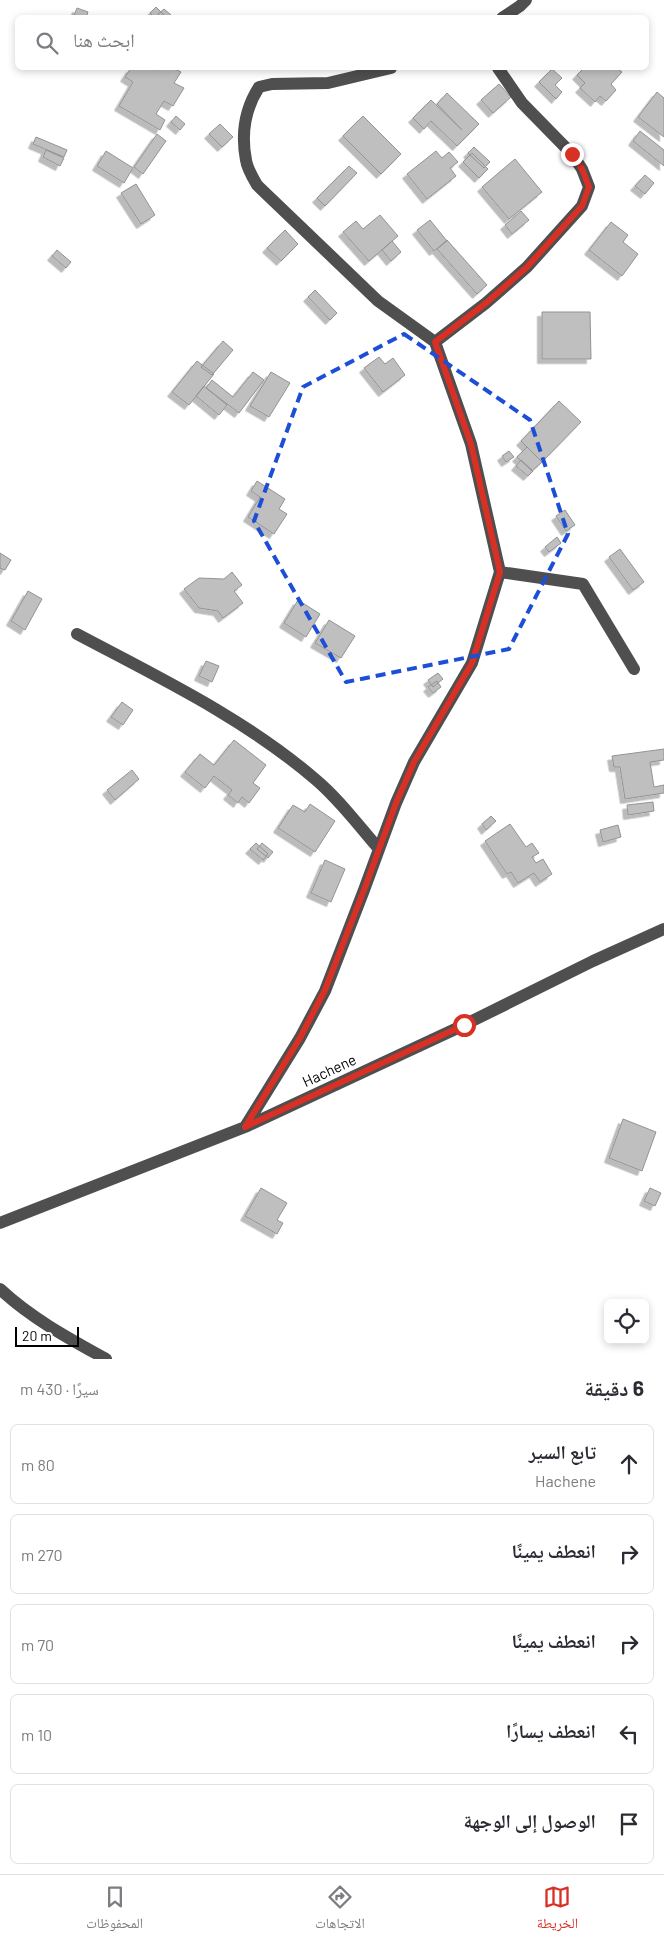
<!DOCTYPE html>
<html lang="ar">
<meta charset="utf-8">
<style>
:root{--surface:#fff;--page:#f7f7f7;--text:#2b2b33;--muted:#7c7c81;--line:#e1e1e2;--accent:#d93025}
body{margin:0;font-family:Barlow,"Noto Naskh Arabic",sans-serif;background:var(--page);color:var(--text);direction:rtl}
.controls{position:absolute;right:15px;bottom:15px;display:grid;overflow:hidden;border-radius:8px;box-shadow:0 2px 8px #0003}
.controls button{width:45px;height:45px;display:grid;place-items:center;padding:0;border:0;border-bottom:1px solid var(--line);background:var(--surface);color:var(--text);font:25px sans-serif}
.scale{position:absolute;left:15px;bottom:12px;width:64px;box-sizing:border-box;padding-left:5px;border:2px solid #000;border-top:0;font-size:14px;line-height:18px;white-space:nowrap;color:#000;-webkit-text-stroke:4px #fff;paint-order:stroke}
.stop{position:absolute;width:15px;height:15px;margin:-11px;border:4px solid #d93025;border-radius:50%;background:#fff}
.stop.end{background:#d93025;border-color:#fff;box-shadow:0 1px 5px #0008}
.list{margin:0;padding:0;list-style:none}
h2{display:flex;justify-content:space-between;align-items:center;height:65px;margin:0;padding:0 20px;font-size:21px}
h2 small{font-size:16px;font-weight:400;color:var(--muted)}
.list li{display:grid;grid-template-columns:32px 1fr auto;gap:15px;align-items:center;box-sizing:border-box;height:80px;margin:0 10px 10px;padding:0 10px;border:1px solid var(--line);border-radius:8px}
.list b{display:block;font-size:19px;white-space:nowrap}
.list p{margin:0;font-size:16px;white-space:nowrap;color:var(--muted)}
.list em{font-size:16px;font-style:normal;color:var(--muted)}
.icon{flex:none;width:28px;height:28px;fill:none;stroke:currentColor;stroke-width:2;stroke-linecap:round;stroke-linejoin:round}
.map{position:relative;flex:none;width:664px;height:1359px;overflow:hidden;direction:ltr}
.search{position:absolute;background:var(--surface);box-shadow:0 2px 8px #0003;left:15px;right:15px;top:15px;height:55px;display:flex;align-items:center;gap:12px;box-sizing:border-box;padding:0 18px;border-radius:8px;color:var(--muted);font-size:19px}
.sheet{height:515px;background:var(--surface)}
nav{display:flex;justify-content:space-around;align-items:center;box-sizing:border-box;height:70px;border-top:1px solid var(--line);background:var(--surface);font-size:14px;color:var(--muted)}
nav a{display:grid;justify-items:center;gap:2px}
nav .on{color:var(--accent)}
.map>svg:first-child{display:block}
.building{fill:#bfbfbf;stroke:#939393;filter:url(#shadow)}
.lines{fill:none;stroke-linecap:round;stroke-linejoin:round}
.minor{stroke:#4f4f4f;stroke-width:12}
.route{stroke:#d93025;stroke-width:6}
.marked{fill:none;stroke:#1d4ed8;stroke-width:4;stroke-dasharray:10 6;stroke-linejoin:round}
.labels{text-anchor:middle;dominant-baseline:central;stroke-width:4;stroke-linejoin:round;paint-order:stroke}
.street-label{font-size:15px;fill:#000;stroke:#fff}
</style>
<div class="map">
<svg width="664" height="1359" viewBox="0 0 664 1359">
<defs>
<filter id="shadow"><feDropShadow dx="-4.5" dy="4.5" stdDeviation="0" flood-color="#0004"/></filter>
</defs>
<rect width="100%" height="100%" fill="#fff"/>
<!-- building -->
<path class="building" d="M 156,7 L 164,15 L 162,18 L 155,18 L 150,13 Z
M 77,8 L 88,12 L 86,18 L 73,18 Z
M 164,9 L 171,15 L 169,18 L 161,18 L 158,14 Z
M 131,68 L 149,68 L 153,70 L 155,68 L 173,68 L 181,72 L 174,83 L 184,88 L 173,106 L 164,101 L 156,114 L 165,120 L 160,130 L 119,106 L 133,82 L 125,77 Z
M 584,68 L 617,68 L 622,72 L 611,84 L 616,90 L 606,101 L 600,96 L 595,102 L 580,88 L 585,83 L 577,75 Z
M 552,69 L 562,78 L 555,85 L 562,92 L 556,99 L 539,82 Z
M 499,84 L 511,97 L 493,113 L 481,100 Z
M 657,92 L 664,98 L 664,137 L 638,117 Z
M 447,93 L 479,124 L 457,146 L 431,121 L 424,129 L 413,118 L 431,100 L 462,130 L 437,104 Z
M 176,116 L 185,124 L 180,130 L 171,122 Z
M 363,116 L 401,154 L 381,174 L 343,136 Z
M 220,124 L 233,137 L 222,147 L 209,134 Z
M 640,131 L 664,150 L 664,166 L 633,141 Z
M 157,134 L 166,141 L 143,174 L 134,167 Z
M 36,137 L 67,150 L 64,157 L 33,144 Z
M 474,147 L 490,162 L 484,168 L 468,153 Z
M 46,150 L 64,158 L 60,166 L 43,157 Z
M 106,151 L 133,168 L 124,183 L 97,166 Z
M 436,151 L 442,158 L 449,152 L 458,162 L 450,168 L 456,176 L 427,199 L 407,174 Z
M 472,153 L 488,169 L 479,178 L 463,162 Z
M 515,159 L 542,192 L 509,219 L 482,187 Z
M 349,166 L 357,173 L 325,206 L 317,198 Z
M 645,175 L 654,183 L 645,194 L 635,186 Z
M 136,184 L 155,215 L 141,224 L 121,193 Z
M 521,211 L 529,220 L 512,234 L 505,225 Z
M 380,215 L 398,236 L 369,261 L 343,232 L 356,221 L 363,229 Z
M 430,220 L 447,241 L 434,251 L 417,230 Z
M 611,222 L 628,235 L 623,242 L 638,254 L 622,276 L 589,250 Z
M 285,230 L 298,244 L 281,261 L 267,248 Z
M 447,240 L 487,285 L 477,294 L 437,249 Z
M 392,241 L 401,252 L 391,261 L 382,250 Z
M 57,250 L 71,262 L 66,268 L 52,256 Z
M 315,290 L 337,313 L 330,320 L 308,297 Z
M 542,312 L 590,312 L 591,359 L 542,359 Z
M 223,341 L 233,350 L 212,375 L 201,367 Z
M 379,357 L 385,364 L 393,358 L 405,375 L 383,392 L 364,368 Z
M 197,361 L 214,374 L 189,405 L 172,392 Z
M 253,372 L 264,380 L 239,413 L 206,388 L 212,380 L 233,397 Z
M 271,372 L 290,383 L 269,417 L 250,406 Z
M 204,386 L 227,405 L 219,415 L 196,396 Z
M 559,401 L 581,422 L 542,462 L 521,441 Z
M 527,447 L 542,462 L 532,471 L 517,457 Z
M 509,451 L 514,457 L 506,462 L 502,456 Z
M 521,460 L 533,471 L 528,476 L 516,466 Z
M 257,481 L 285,499 L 279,509 L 287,514 L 274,534 L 248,517 L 260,497 L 251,491 Z
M 565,510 L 575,525 L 566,531 L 556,516 Z
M 557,537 L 561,543 L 549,552 L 545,547 Z
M 620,549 L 644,582 L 633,590 L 609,557 Z
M 0,553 L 11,560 L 5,570 L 0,568 Z
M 232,572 L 242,585 L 234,591 L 243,603 L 223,618 L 218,611 L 199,608 L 184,589 L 199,578 L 224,579 Z
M 28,591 L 42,599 L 25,630 L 11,621 Z
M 298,600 L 320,614 L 306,637 L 284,623 Z
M 329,620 L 355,636 L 341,658 L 315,643 Z
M 206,661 L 219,666 L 212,682 L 199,676 Z
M 438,673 L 443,679 L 433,687 L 428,680 Z
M 437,681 L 441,687 L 433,693 L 428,687 Z
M 122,702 L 133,710 L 123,725 L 111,717 Z
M 234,740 L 266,765 L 253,783 L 260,788 L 249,803 L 242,797 L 238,803 L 228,795 L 232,790 L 214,776 L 205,788 L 185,772 L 200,754 L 214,765 Z
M 664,749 L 664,760 L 650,762 L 654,787 L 664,785 L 664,793 L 625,799 L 620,767 L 614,767 L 612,756 Z
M 132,770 L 139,779 L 115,800 L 107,790 Z
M 653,802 L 654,811 L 628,815 L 627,805 Z
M 310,804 L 335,821 L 315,852 L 278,828 L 293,805 L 305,812 Z
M 491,816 L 496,821 L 486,830 L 482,824 Z
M 510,824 L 526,847 L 532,843 L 539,853 L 532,857 L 536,863 L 543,859 L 552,874 L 540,882 L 534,873 L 518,883 L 511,872 L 507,874 L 485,841 Z
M 618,825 L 621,837 L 603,842 L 600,830 Z
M 256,843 L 268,854 L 263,860 L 250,849 Z
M 262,843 L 273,852 L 268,858 L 257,849 Z
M 325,860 L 345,869 L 331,902 L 311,893 Z
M 623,1119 L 656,1132 L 642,1171 L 609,1158 Z
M 261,1188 L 287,1203 L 277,1220 L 283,1223 L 277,1234 L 245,1216 Z
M 650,1188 L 661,1193 L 655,1206 L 644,1201 Z"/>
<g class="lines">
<!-- minor -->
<path class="minor" d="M 502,18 L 520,6 L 526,0
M 435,342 L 486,303 L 527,267 L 582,206 L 589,187 L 582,169 L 572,154 L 522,103 L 498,68
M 500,572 L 583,584 L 634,669
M 77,634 C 158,677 244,718 315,779 C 339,799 358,825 379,849
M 245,1127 L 300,1038 L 325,991 L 364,890 L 396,803 L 414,762 L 472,663 L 500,572 L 471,444 L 435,342 L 378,301 L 257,185 C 253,178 247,168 246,160 C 241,134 245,109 259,87 L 272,84 L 328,83 L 391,68
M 0,1223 L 245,1127 L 464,1025 L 593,961 L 664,929
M 0,1289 C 31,1318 68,1338 106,1359"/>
</g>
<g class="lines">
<!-- route -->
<path class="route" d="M 464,1025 L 245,1127 L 300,1038 L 325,990 L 364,890 L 396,803 L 414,762 L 472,663 L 500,572 L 471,444 L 435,342 L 486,303 L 527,267 L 582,206 L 589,187 L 582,169 L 572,154"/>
</g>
<!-- marked area -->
<path class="marked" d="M 404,334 L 530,420 L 568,534 L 509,649 L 346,682 L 254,521 L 303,387 Z"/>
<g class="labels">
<!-- street labels -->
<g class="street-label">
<text transform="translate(329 1070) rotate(-25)">Hachene</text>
</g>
</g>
</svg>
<div class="controls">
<button><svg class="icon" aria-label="locate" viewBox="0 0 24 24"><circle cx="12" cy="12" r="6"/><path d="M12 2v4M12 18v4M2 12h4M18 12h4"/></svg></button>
</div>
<div class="scale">20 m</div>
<div class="stop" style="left:464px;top:1025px"></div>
<div class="stop end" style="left:572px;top:154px"></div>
<div class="search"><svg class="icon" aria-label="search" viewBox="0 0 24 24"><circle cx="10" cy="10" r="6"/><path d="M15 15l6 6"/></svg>ابحث هنا</div>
</div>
<section class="sheet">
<h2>6 دقيقة<small>سيرًا · 430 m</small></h2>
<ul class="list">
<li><svg class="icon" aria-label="ahead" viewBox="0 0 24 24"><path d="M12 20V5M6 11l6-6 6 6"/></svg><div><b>تابع السير</b><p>Hachene</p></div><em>80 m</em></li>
<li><svg class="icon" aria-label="right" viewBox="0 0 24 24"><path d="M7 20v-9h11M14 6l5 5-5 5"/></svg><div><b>انعطف يمينًا</b></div><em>270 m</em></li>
<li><svg class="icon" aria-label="right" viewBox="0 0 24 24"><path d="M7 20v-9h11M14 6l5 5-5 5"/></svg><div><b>انعطف يمينًا</b></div><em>70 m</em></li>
<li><svg class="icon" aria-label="left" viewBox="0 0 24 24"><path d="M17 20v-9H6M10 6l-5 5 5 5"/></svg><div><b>انعطف يسارًا</b></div><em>10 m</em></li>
<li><svg class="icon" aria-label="arrive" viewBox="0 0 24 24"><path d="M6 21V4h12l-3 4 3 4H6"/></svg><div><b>الوصول إلى الوجهة</b></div></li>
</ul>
</section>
<nav>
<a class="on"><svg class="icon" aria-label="map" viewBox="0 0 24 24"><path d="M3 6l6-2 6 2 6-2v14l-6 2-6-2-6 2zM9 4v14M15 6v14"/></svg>الخريطة</a>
<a><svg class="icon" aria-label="directions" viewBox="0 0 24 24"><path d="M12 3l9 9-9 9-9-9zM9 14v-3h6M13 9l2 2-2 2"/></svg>الاتجاهات</a>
<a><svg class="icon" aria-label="saved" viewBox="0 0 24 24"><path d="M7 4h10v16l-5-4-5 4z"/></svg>المحفوظات</a>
</nav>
